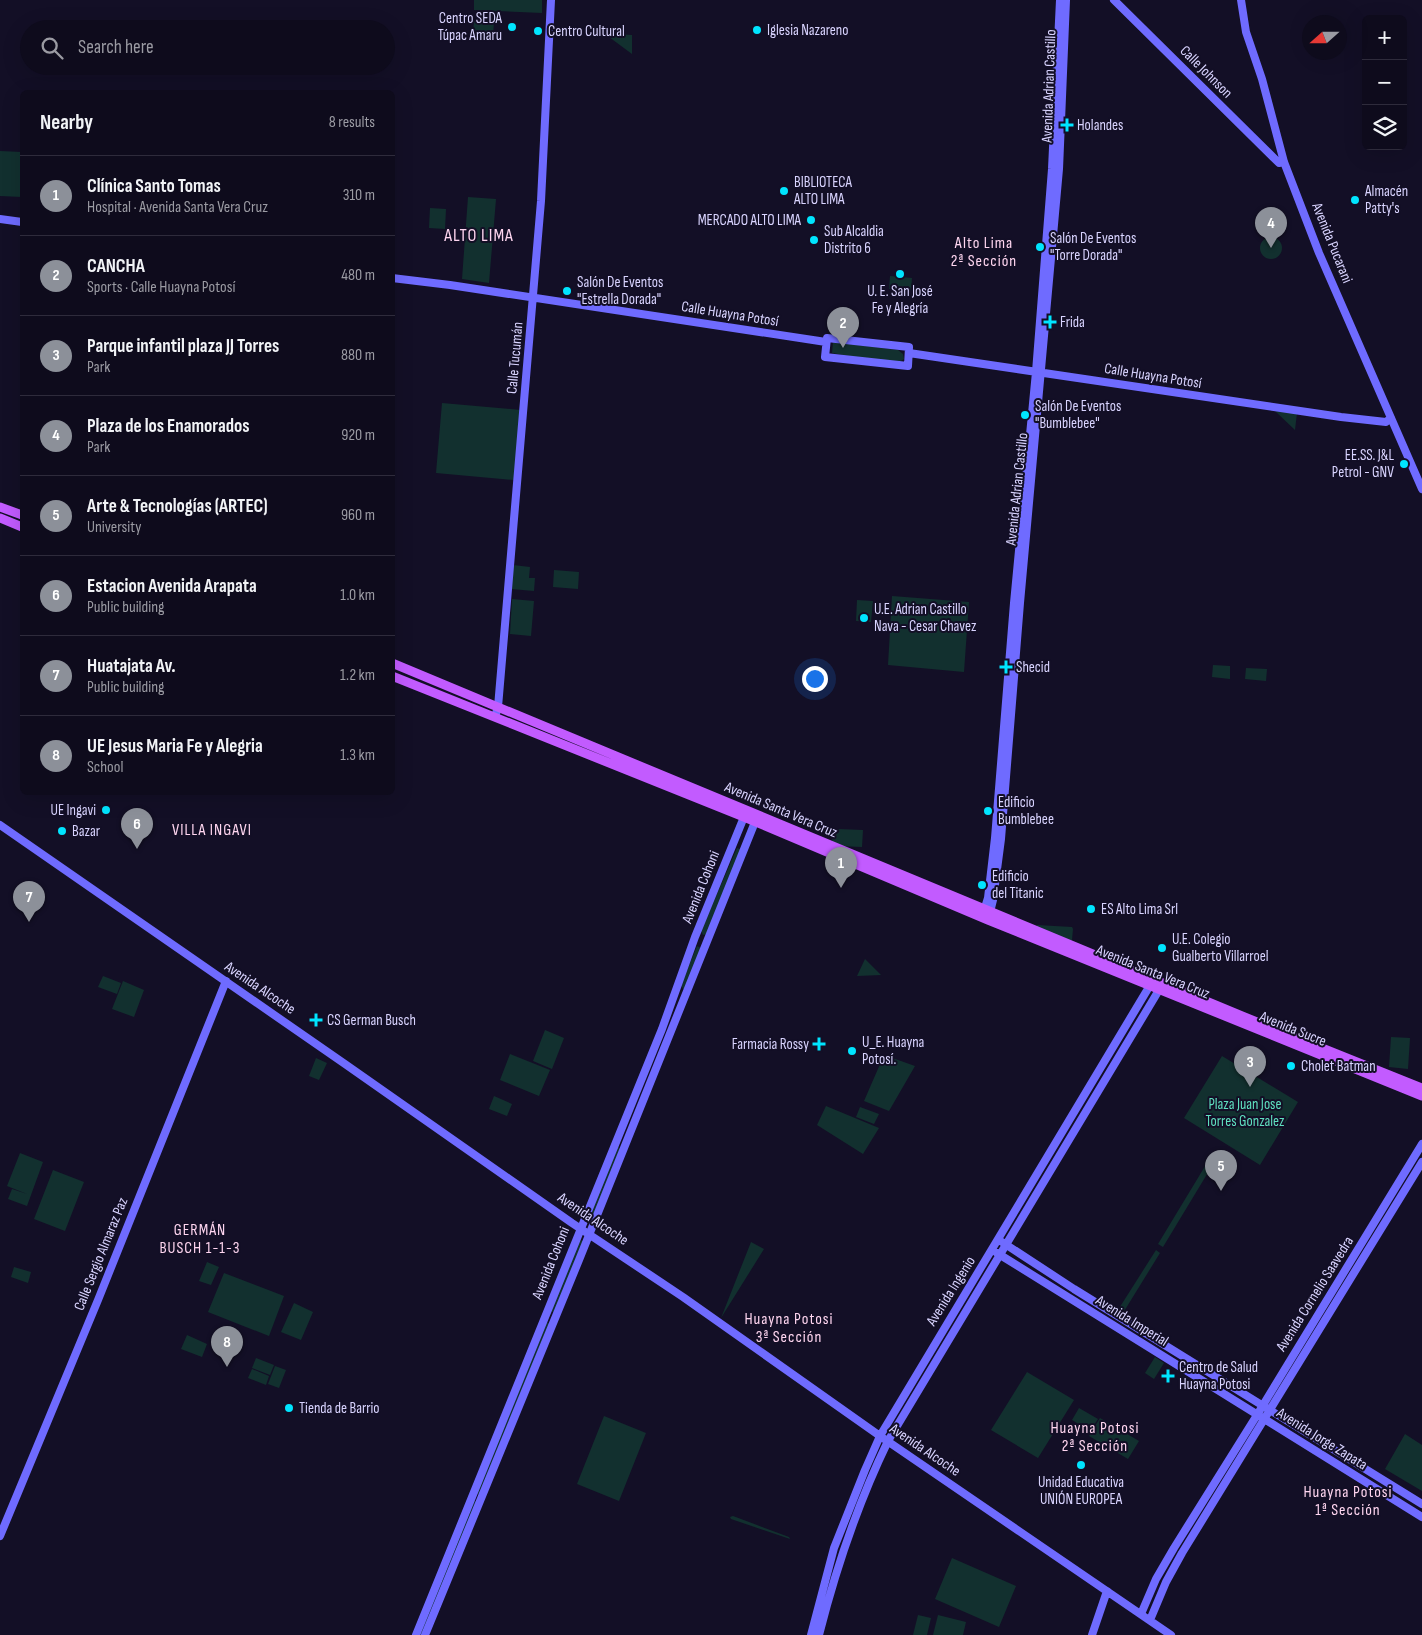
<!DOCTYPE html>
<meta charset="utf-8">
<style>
:root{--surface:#0e0b1c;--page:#1c1929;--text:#f1f3f6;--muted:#9b9ba3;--line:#2e2b3b;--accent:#8c9099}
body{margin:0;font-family:"Sofia Sans Condensed",sans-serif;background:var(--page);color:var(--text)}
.controls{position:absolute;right:15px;top:15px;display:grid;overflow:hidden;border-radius:8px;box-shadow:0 5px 20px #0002}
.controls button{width:45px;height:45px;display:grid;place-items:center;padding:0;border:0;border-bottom:1px solid var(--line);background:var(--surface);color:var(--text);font:25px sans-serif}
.compass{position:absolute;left:1302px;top:15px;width:45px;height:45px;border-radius:50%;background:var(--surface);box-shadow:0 5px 20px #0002;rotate:249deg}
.you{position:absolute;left:814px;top:678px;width:18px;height:18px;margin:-12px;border:4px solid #fff;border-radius:50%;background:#1a73e8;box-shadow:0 0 0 8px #1a73e833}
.badge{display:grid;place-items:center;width:32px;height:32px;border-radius:50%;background:var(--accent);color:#fff;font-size:16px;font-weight:700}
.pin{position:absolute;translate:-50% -41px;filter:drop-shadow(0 1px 2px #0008)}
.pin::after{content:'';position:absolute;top:26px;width:18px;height:15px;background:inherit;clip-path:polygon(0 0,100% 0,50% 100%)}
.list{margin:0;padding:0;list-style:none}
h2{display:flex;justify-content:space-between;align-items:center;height:65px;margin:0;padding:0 20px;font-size:21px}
h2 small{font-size:16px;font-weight:400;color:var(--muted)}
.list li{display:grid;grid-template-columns:32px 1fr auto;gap:15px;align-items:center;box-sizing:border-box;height:80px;padding:0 20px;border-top:1px solid var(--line)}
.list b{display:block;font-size:19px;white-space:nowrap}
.list p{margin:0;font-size:16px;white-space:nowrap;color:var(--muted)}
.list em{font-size:16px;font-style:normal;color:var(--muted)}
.icon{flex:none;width:28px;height:28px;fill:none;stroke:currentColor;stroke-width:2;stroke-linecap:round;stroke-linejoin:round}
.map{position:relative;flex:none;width:1422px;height:1635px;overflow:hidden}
.search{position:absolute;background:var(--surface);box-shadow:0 5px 20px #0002;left:20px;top:20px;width:375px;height:55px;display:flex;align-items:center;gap:12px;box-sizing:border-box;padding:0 18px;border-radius:28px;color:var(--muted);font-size:19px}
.panel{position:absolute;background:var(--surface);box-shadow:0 5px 20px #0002;left:20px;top:90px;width:375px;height:705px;border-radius:8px}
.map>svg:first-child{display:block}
.green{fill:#12302f}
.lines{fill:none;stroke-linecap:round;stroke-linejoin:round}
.secondary{stroke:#6f6bff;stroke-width:8}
.primary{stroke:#c25bff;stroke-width:9}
.poi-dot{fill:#00e5ff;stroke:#130f26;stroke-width:2}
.labels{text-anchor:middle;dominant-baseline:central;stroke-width:4;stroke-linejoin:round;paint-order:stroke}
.poi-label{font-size:15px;fill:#d9d4ff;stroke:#130f26;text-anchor:start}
.street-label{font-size:15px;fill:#d9d4ff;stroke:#130f26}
.park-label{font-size:15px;fill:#5fe0c0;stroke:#130f26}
.neighbourhood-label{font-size:16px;letter-spacing:1px;fill:#ffd6f0;stroke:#130f26}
.quarter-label{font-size:18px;letter-spacing:1px;fill:#ffd6f0;stroke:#130f26}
</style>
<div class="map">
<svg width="1422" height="1635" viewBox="0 0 1422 1635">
<rect width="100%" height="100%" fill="#130f26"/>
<!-- green -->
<path class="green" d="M 474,0 L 542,0 L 542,13 L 474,10 Z
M 474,21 L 494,22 L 493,36 L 473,35 Z
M 615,34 L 632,35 L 632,54 L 609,37 Z
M 0,151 L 22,152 L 22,197 L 0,196 Z
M 468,197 L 496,199 L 489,283 L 462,279 Z
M 430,208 L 446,209 L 445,229 L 429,228 Z
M1260 248a11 11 0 1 1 22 0a11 11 0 1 1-22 0Z
M 890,276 L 912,278 L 911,291 L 889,289 Z
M 833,342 L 898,350 L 903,354 L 904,359 L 896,364 L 832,353 Z
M 442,403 L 521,410 L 514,480 L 436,473 Z
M 1275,411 L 1297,413 L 1295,430 Z
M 513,565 L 530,567 L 529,578 L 535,578 L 534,591 L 511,589 Z
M 554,570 L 579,572 L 578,589 L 553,587 Z
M 892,596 L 969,602 L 964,672 L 888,665 Z
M 512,599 L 534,601 L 531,636 L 510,634 Z
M 857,600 L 873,601 L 871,622 L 856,621 Z
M 1213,665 L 1230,666 L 1230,679 L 1212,677 Z
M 1246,668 L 1267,669 L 1266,681 L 1245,679 Z
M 838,829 L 863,830 L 862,847 L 836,846 L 832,842 L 833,831 Z
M 737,848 L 740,849 L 740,852 L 707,934 L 703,935 L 701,931 Z
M 1037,925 L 1072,927 L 1073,929 L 1072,940 L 1070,942 L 1037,927 Z
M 697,946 L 701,948 L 685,989 L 683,989 L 681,985 Z
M 865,959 L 881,975 L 857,976 Z
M 103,976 L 121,983 L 117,994 L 98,987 Z
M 123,981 L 144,990 L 134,1017 L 112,1009 Z
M 545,1030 L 564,1038 L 552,1069 L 533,1061 Z
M 1391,1037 L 1410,1038 L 1408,1069 L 1389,1067 Z
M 510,1054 L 550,1070 L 539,1096 L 500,1080 Z
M 884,1055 L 915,1066 L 889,1111 L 864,1101 Z
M 1222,1056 L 1298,1102 L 1260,1165 L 1184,1118 Z
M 316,1058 L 327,1063 L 319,1080 L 309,1076 Z
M 494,1096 L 512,1104 L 507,1116 L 489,1109 Z
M 826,1106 L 879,1128 L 863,1154 L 817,1125 Z
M 860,1107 L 879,1114 L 874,1124 L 856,1117 Z
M 618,1146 L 620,1149 L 592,1219 L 589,1220 L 588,1219 Z
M 20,1153 L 43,1162 L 27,1206 L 8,1199 L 12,1189 L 27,1194 L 7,1186 Z
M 1213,1153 L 1218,1156 L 1163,1247 L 1158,1244 Z
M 53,1170 L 84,1182 L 65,1231 L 34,1219 Z
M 579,1240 L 583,1241 L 554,1312 L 550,1311 Z
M 751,1242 L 764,1249 L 721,1318 Z
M 1156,1250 L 1160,1253 L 1123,1313 L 1118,1310 Z
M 207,1262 L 219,1267 L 211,1285 L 199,1281 Z
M 14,1267 L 31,1272 L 28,1283 L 11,1277 Z
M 224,1273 L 284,1296 L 269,1336 L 208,1312 Z
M 294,1303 L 313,1312 L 301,1340 L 281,1332 Z
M 545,1322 L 549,1323 L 480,1495 L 476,1493 Z
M 187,1335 L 207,1344 L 202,1357 L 181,1349 Z
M 1155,1357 L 1164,1363 L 1154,1379 L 1145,1373 Z
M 256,1358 L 274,1365 L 270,1375 L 252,1368 Z
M 275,1366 L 286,1370 L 279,1388 L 268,1384 Z
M 252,1369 L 269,1376 L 266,1385 L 248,1378 Z
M 1027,1372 L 1074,1400 L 1038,1458 L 991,1430 Z
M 1079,1408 L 1098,1419 L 1090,1431 L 1072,1420 Z
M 604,1416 L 646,1433 L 619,1501 L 577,1484 Z
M 1100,1418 L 1139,1441 L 1128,1459 L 1089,1436 Z
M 1405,1434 L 1422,1445 L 1422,1491 L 1385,1469 Z
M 473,1500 L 477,1502 L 423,1635 L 418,1635 Z
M 733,1516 L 789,1537 L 790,1539 L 731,1519 L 730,1517 Z
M 952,1558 L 1016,1586 L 999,1627 L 935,1599 Z
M 918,1615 L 931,1618 L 927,1635 L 913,1635 Z
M 938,1615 L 966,1622 L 963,1635 L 933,1635 Z"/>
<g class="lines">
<!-- secondary -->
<path class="secondary" d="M 1114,0 L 1279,163 L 1284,162
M 1241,0 L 1246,32 L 1262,79 L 1284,162 L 1319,253 L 1422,489
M 0,219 L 22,222
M 392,278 L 450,285 L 826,342
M 827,338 L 909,347 L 908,366 L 825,357 Z
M 909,353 L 1341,417 L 1386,422 L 1391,418
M 495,717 L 498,707 L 541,201 L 551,0
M 0,825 L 345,1064 L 572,1223 L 683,1297 L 880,1436 L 1171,1635
M 983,914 L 988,898 L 995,838 L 1014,603 L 1036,372 L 1052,169 L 1060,0
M 989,916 L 993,900 L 1001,839 L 1020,603 L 1059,169 L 1066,0
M 1002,1242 L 1074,1289 L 1422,1504
M 997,1253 L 1422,1517
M 0,1536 L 98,1300 L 226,981
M 1141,1614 L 1156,1579 L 1174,1548 L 1257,1415 L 1422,1144
M 1150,1620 L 1166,1582 L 1182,1553 L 1422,1162
M 416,1635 L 662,1029 L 695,937 L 744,817
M 425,1635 L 579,1260 L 755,822
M 811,1635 L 834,1548 L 865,1470 L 880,1436 L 1152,982
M 819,1635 C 836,1568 858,1503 888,1441 L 1162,985
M 1092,1635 L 1107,1591"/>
<!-- primary -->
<path class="primary" d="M 0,507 L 22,515
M 0,518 L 22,527
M 392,663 L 1242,1016 L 1422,1088
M 392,676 L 744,817 L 988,920 L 1422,1096"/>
</g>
<!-- markers -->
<g class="poi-dot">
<circle cx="512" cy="27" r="5"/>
<circle cx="757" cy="30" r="5"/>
<circle cx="538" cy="31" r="5"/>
<path d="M1064.5 117.5h5v5h5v5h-5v5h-5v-5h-5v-5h5z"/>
<circle cx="784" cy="191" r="5"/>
<circle cx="1355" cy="200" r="5"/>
<circle cx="811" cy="220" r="5"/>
<circle cx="814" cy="240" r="5"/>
<circle cx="1040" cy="247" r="5"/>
<circle cx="900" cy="274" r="5"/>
<circle cx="567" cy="291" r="5"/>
<path d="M1047.5 314.5h5v5h5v5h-5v5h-5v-5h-5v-5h5z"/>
<circle cx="1025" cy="415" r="5"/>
<circle cx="1404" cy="464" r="5"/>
<circle cx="864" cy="618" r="5"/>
<path d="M1003.5 659.5h5v5h5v5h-5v5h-5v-5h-5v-5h5z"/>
<circle cx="106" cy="810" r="5"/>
<circle cx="988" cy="811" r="5"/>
<circle cx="62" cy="831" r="5"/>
<circle cx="982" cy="885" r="5"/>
<circle cx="1091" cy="909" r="5"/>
<circle cx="1162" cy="948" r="5"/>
<path d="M313.5 1012.5h5v5h5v5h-5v5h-5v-5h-5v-5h5z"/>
<path d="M816.5 1036.5h5v5h5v5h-5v5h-5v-5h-5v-5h5z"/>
<circle cx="852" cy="1051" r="5"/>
<circle cx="1291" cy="1066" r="5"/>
<path d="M1165.5 1368.5h5v5h5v5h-5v5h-5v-5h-5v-5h5z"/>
<circle cx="289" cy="1408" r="5"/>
<circle cx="1081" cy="1465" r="5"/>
</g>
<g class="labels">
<!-- poi labels -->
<g class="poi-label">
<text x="502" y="18" text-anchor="end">Centro SEDA<tspan x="502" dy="17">Túpac Amaru</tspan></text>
<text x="767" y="30">Iglesia Nazareno</text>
<text x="548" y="31">Centro Cultural</text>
<text x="1077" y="125">Holandes</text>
<text x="794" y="182">BIBLIOTECA<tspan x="794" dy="17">ALTO LIMA</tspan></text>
<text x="1365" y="191">Almacén<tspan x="1365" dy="17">Patty's</tspan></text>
<text x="801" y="220" text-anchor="end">MERCADO ALTO LIMA</text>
<text x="824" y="231">Sub Alcaldia<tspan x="824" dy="17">Distrito 6</tspan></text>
<text x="1050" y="238">Salón De Eventos<tspan x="1050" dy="17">"Torre Dorada"</tspan></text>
<text x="577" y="282">Salón De Eventos<tspan x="577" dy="17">"Estrella Dorada"</tspan></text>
<text x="900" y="291" text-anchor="middle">U. E. San José<tspan x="900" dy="17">Fe y Alegría</tspan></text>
<text x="1060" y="322">Frida</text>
<text x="1035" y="406">Salón De Eventos<tspan x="1035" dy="17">"Bumblebee"</tspan></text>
<text x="1394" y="455" text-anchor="end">EE.SS. J&amp;L<tspan x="1394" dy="17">Petrol - GNV</tspan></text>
<text x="874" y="609">U.E. Adrian Castillo<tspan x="874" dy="17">Nava - Cesar Chavez</tspan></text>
<text x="1016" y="667">Shecid</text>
<text x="998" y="802">Edificio<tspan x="998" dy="17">Bumblebee</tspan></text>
<text x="96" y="810" text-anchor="end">UE Ingavi</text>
<text x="72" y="831">Bazar</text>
<text x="992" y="876">Edificio<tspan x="992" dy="17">del Titanic</tspan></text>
<text x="1101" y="909">ES Alto Lima Srl</text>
<text x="1172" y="939">U.E. Colegio<tspan x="1172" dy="17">Gualberto Villarroel</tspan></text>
<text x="327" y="1020">CS German Busch</text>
<text x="862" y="1042">U_E. Huayna<tspan x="862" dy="17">Potosí.</tspan></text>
<text x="809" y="1044" text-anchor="end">Farmacia Rossy</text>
<text x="1301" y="1066">Cholet Batman</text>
<text x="1179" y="1367">Centro de Salud<tspan x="1179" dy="17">Huayna Potosi</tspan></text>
<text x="299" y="1408">Tienda de Barrio</text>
<text x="1081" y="1482" text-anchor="middle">Unidad Educativa<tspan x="1081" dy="17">UNIÓN EUROPEA</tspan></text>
</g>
<!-- street labels -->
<g class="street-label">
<text transform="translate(1206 72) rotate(45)">Calle Johnson</text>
<text transform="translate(1049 86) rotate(-88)">Avenida Adrian Castillo</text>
<text transform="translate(1332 243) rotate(68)">Avenida Pucarani</text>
<text transform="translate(730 314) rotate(9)">Calle Huayna Potosí</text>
<text transform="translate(515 358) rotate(-85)">Calle Tucumán</text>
<text transform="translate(1153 376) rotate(9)">Calle Huayna Potosí</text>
<text transform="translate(1017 489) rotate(-84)">Avenida Adrian Castillo</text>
<text transform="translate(781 810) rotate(23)">Avenida Santa Vera Cruz</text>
<text transform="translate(701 887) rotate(-68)">Avenida Cohoni</text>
<text transform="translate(1153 972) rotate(22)">Avenida Santa Vera Cruz</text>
<text transform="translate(260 988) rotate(34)">Avenida Alcoche</text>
<text transform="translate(1293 1029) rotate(22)">Avenida Sucre</text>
<text transform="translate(593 1219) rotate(34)">Avenida Alcoche</text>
<text transform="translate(101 1254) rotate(-68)">Calle Sergio Almaraz Paz</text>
<text transform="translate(551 1263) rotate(-68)">Avenida Cohoni</text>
<text transform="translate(951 1291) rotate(-58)">Avenida Ingenio</text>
<text transform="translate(1315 1294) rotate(-58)">Avenida Cornelio Saavedra</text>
<text transform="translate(1132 1321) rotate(32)">Avenida Imperial</text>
<text transform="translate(1322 1439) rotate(32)">Avenida Jorge Zapata</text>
<text transform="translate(925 1450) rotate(34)">Avenida Alcoche</text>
</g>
<!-- park labels -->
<g class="park-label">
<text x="1245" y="1104">Plaza Juan Jose<tspan x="1245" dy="17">Torres Gonzalez</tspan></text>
</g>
<!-- neighbourhood labels -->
<g class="neighbourhood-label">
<text x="984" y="243">Alto Lima<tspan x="984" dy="18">2ª Sección</tspan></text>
<text x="212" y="830">VILLA INGAVI</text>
<text x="200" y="1230">GERMÁN<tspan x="200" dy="18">BUSCH 1-1-3</tspan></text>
<text x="789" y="1319">Huayna Potosi<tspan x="789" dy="18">3ª Sección</tspan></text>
<text x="1095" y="1428">Huayna Potosi<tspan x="1095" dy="18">2ª Sección</tspan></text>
<text x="1348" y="1492">Huayna Potosi<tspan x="1348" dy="18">1ª Sección</tspan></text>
</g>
<!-- quarter labels -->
<g class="quarter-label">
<text x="479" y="235">ALTO LIMA</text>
</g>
</g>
</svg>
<div class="controls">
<button>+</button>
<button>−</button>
<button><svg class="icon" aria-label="layers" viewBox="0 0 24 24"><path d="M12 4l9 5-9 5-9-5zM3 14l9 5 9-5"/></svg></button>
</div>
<svg class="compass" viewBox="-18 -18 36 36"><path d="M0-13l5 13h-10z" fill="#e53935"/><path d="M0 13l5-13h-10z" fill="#9b9ba3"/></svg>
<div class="you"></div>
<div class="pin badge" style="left:841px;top:888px">1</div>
<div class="pin badge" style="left:843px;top:348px">2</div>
<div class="pin badge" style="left:1250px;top:1087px">3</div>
<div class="pin badge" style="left:1271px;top:248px">4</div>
<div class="pin badge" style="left:1221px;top:1191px">5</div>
<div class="pin badge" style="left:137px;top:849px">6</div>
<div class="pin badge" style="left:29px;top:922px">7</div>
<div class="pin badge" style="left:227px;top:1367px">8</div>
<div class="search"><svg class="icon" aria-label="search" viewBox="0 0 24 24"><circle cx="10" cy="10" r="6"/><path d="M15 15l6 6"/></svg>Search here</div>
<section class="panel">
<h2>Nearby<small>8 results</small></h2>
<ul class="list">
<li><span class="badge">1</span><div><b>Clínica Santo Tomas</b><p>Hospital · Avenida Santa Vera Cruz</p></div><em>310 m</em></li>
<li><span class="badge">2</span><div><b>CANCHA</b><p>Sports · Calle Huayna Potosí</p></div><em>480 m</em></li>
<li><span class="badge">3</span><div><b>Parque infantil plaza JJ Torres</b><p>Park</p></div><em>880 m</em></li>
<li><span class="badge">4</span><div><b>Plaza de los Enamorados</b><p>Park</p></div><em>920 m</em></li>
<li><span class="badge">5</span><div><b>Arte &amp; Tecnologías (ARTEC)</b><p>University</p></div><em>960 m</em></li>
<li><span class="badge">6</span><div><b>Estacion Avenida Arapata</b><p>Public building</p></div><em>1.0 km</em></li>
<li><span class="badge">7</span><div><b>Huatajata Av.</b><p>Public building</p></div><em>1.2 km</em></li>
<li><span class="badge">8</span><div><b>UE Jesus Maria Fe y Alegria</b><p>School</p></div><em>1.3 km</em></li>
</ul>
</section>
</div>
